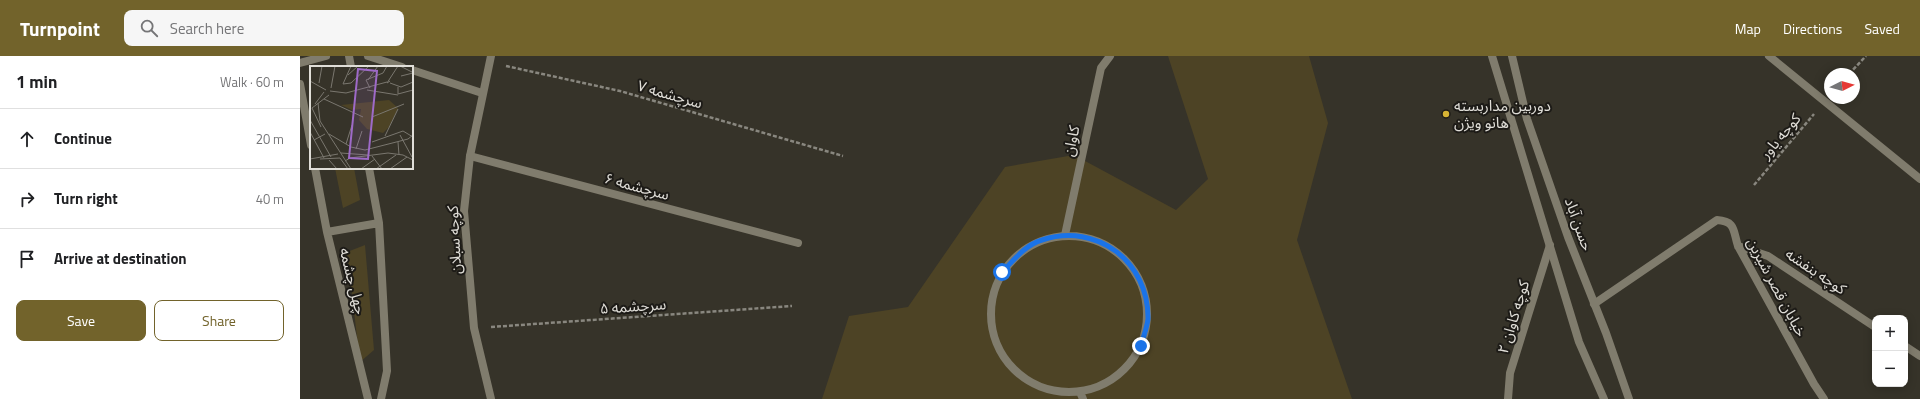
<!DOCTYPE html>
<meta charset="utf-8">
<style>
:root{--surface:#fff;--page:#f6f6f6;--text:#202124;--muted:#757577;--line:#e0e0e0;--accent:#72632b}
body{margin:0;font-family:"Titillium Web","Noto Sans Arabic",sans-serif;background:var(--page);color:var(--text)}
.controls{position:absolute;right:12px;bottom:12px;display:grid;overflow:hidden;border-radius:8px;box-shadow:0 2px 10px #0003}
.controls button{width:36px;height:36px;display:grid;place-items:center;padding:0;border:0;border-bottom:1px solid var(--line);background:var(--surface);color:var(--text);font:20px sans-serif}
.compass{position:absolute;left:1524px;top:12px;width:36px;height:36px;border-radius:50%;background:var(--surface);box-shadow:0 2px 10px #0003;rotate:84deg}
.stop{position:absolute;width:12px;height:12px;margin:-9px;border:3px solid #1a73e8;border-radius:50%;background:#fff}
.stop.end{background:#1a73e8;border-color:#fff;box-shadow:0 1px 4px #0008}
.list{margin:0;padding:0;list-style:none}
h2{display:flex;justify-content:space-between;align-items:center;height:52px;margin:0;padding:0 16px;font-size:17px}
h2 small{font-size:13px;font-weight:400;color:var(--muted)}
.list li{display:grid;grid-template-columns:26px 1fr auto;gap:12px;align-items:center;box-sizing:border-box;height:60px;padding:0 16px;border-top:1px solid var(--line)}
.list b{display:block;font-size:15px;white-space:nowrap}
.list em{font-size:13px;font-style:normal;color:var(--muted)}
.actions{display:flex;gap:8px;padding:12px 16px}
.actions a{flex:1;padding:9px 0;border:1px solid var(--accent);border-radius:8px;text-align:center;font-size:14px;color:var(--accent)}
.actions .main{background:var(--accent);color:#fff}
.icon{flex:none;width:22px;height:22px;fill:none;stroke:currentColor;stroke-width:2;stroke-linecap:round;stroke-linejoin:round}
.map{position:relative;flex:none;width:1620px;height:343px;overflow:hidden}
header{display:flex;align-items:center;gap:24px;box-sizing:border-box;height:56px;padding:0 20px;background:var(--accent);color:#fff}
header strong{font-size:19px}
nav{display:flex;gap:22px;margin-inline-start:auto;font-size:14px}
.search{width:280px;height:36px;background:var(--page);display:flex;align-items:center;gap:10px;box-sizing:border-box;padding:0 14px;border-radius:8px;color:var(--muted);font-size:15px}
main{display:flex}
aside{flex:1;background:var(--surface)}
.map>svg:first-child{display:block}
.green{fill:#4d4325}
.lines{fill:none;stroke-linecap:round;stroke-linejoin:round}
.path{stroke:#89877f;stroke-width:2.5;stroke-dasharray:4 2;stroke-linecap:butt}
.service{stroke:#807c6d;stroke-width:8}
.minor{stroke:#807c6d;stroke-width:8}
.tertiary{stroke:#807c6d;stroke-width:8}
.route{stroke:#1a73e8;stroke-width:5}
.poi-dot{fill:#d7b434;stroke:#1d1b17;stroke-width:1.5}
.labels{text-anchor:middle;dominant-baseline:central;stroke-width:4;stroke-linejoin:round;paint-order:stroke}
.street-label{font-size:15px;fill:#e0ded8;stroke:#1d1b17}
.poi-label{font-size:15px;fill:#e0ded8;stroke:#1d1b17;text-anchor:start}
.inset-road{fill:none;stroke:#7a776f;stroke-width:1}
.view{fill:#9e6ac8;fill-opacity:0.15;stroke:#9e6ac8;stroke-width:2}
.inset-edge{fill:none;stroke:#e0ded8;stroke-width:2}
</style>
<header>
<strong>Turnpoint</strong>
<div class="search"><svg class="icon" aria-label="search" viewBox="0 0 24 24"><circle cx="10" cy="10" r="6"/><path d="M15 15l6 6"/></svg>Search here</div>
<nav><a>Map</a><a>Directions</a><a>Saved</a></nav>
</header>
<main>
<aside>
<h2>1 min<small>Walk · 60 m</small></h2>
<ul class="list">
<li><svg class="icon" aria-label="ahead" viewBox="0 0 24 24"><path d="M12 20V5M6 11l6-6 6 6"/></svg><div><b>Continue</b></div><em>20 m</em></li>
<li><svg class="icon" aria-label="right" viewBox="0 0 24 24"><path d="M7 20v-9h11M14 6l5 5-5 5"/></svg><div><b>Turn right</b></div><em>40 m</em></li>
<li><svg class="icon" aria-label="arrive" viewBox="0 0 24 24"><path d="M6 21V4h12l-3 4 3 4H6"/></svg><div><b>Arrive at destination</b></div></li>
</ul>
<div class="actions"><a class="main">Save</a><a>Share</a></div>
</aside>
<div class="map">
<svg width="1620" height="343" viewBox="0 0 1620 343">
<rect width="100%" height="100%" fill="#363329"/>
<!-- green -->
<path class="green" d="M 868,0 L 1009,0 L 1028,67 L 997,184 L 1052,343 L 522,343 L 549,260 L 608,251 L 705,111 L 774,99 L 876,154 L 908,123 Z
M 35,112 L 54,112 L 60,144 L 43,152 Z
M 65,189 L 74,294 L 60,306 L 47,196 Z"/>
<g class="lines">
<!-- path -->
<path class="path" d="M 206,10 L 320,35 L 543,100
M 1549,18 L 1566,0
M 1454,129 L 1514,58
M 191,271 L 492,250"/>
<!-- service -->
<path class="service" d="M 68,0 L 102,11
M 112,14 L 182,37
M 170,100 L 498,187
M 765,179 L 801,12 L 810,0
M691 258a78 78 0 1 1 156 0a78 78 0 1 1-156 0Z
M 780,336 L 783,343"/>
<!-- minor -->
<path class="minor" d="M 191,0 L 170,100 L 164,155 L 174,272 L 191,343
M 1469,0 L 1620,123
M 1438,190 L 1468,200 L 1575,271
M 1294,248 L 1417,164 C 1436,165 1433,175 1438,190 L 1514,328 L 1524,343
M 1605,290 L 1620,300
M 1208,343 L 1210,317 L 1250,189"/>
<!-- tertiary -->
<path class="tertiary" d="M 49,0 L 51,11
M 1192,0 L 1279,286 L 1304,343
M 1212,0 L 1227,63 L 1268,181 L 1306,277 L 1329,343
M 0,7 L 26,0
M 0,28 L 11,89
M 15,112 L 27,176 L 68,343
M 69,112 L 79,167 L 87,315 L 81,343
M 27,176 L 79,167"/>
</g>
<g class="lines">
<!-- route -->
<path class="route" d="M 702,216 C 714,204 725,189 742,184 C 797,166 849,206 848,263 C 847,272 843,281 841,290"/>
</g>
<!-- markers -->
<circle class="poi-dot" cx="1146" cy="58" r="4"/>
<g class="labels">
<!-- street labels -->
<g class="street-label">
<text transform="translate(370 38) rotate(16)">سرچشمه ۷</text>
<text transform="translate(1480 80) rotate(-50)">کوچه یاور</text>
<text transform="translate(771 85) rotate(-78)">کاوان</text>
<text transform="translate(337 130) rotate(15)">سرچشمه ۶</text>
<text transform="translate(1279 168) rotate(70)">حسن آباد</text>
<text transform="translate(154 184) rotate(-93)">کوچه سبلان</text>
<text transform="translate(1516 215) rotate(34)">کوچه بنفشه</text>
<text transform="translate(53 225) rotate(76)">چهل چشمه</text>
<text transform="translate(1477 231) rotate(62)">خیابان قصر شیرین</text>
<text transform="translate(333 250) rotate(-4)">سرچشمه ۵</text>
<text transform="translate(1213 261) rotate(-73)">کوچه کاوان ۲</text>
</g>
<!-- poi labels -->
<g class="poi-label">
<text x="1154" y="49">دوربین مداربسته<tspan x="1154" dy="17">هانو ویژن</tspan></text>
</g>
</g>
<!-- overview -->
<g transform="translate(10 10)">
<rect width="103" height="103" fill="#363329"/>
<path d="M 79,34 L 88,42 L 79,61 L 73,67 L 57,63 L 49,54 L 51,43 L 42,44 L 31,39 Z" fill="#4d4325"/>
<path class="inset-road" d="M 41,0 L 33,18 L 41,17 L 59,0M 90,0 L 102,6M 38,9 L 48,0M 91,10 L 103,7M 58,14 L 68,0M 0,15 L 16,24M 80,15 L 77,17 L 88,0M 9,17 L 12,0M 80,17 L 91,21 L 103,16M 88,21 L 88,28 L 103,24M 21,22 L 25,0M 60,22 L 56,14 L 73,7 L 77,0M 57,24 L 88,29M 20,25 L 36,27 L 77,16M 14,33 L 53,51M 8,37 L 10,55 L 41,103M 5,38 L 14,26M 2,42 L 11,61M 2,42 L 19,29M 62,51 L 94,38M 0,54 L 21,91M 0,66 L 14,92M 19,68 L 41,81 L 55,84 L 98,73 L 103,69M 90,69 L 102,91M 75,70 L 88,43M 4,74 L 15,68M 62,76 L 93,65 L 103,71M 88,76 L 89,89M 36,78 L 42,59M 46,83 L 52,65M 31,87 L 58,89M 62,90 L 72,103M 30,92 L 38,103M 0,93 L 28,88M 10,93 L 30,92M 19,94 L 27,103M 35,95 L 40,92 L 78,87 L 93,89 L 103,94M 4,103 L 17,103M 51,103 L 65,93M 66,103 L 86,89M 80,103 L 97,91"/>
<path class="view" d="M 48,3 L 67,5 L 58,93 L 39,92 Z"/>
<rect width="103" height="103" class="inset-edge"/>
</g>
</svg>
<div class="controls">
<button>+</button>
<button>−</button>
</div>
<svg class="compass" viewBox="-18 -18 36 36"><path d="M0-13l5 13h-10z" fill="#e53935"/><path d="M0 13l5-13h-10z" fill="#757577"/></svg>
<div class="stop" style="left:702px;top:216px"></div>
<div class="stop end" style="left:841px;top:290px"></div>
</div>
</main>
